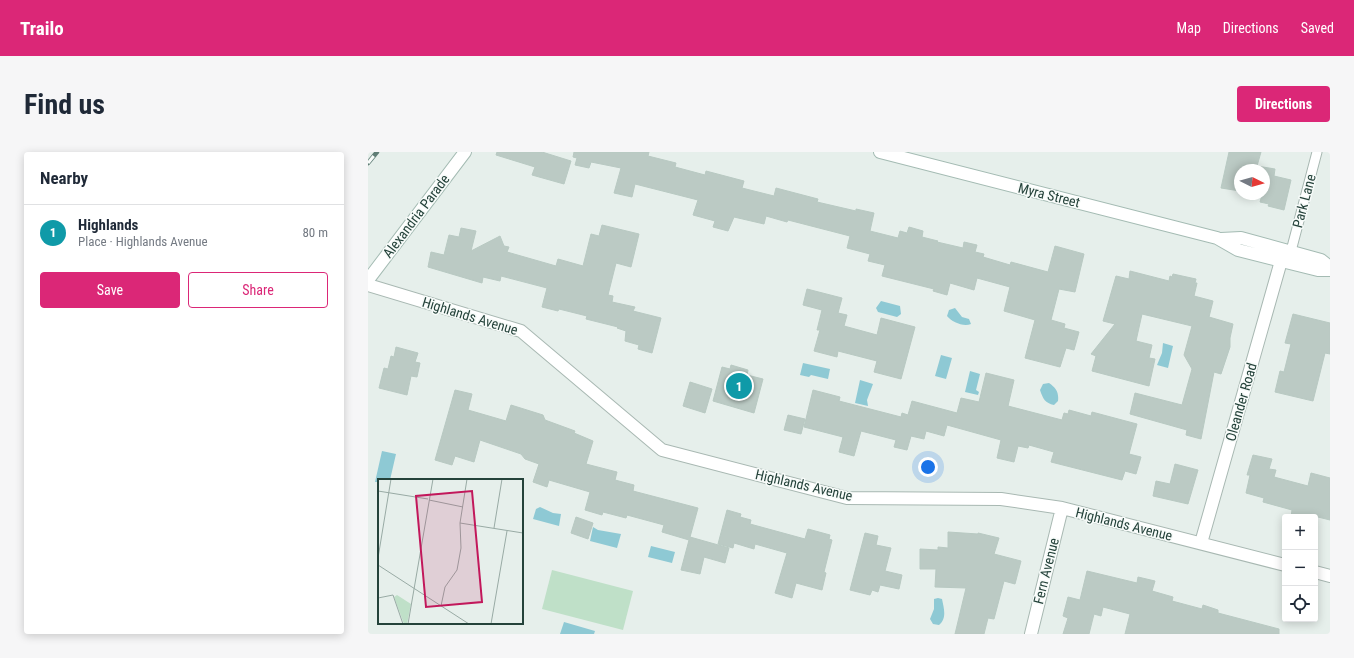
<!DOCTYPE html>
<meta charset="utf-8">
<style>
:root{--surface:#fff;--page:#f6f6f7;--text:#1f2937;--muted:#747a83;--line:#e0e1e3;--accent:#db2777}
body{margin:0;font-family:"Roboto Condensed",sans-serif;background:var(--page);color:var(--text)}
.controls{position:absolute;right:12px;bottom:12px;display:grid;overflow:hidden;border-radius:4px;box-shadow:0 2px 10px #0003}
.controls button{width:36px;height:36px;display:grid;place-items:center;padding:0;border:0;border-bottom:1px solid var(--line);background:var(--surface);color:var(--text);font:20px sans-serif}
.compass{position:absolute;left:866px;top:12px;width:36px;height:36px;border-radius:50%;background:var(--surface);box-shadow:0 2px 10px #0003;rotate:95deg}
.you{position:absolute;left:560px;top:315px;width:14px;height:14px;margin:-10px;border:3px solid #fff;border-radius:50%;background:#1a73e8;box-shadow:0 0 0 6px #1a73e833}
.badge{display:grid;place-items:center;width:26px;height:26px;border-radius:50%;background:var(--accent);color:#fff;font-size:13px;font-weight:700}
.pin{position:absolute;translate:-50% -50%;border:2px solid #fff;box-shadow:0 1px 4px #0006}
.list{margin:0;padding:0;list-style:none}
h2{display:flex;justify-content:space-between;align-items:center;height:52px;margin:0;padding:0 16px;font-size:17px}
h2 small{font-size:13px;font-weight:400;color:var(--muted)}
.list li{display:grid;grid-template-columns:26px 1fr auto;gap:12px;align-items:center;box-sizing:border-box;height:56px;padding:0 16px;border-top:1px solid var(--line)}
.list b{display:block;font-size:15px;white-space:nowrap}
.list p{margin:0;font-size:13px;white-space:nowrap;color:var(--muted)}
.list em{font-size:13px;font-style:normal;color:var(--muted)}
.actions{display:flex;gap:8px;padding:12px 16px}
.actions a{flex:1;padding:9px 0;border:1px solid var(--accent);border-radius:4px;text-align:center;font-size:14px;color:var(--accent)}
.actions .main{background:var(--accent);color:#fff}
.icon{flex:none;width:22px;height:22px;fill:none;stroke:currentColor;stroke-width:2;stroke-linecap:round;stroke-linejoin:round}
.map{position:relative;flex:none;width:962px;height:482px;overflow:hidden;border-radius:4px}
header{display:flex;align-items:center;gap:24px;box-sizing:border-box;height:56px;padding:0 20px;background:var(--accent);color:#fff}
header strong{font-size:19px}
nav{display:flex;gap:22px;margin-inline-start:auto;font-size:14px}
.intro{display:flex;align-items:center;justify-content:space-between;box-sizing:border-box;height:96px;padding:0 24px}
h1{margin:0;font-size:28px}
.button{padding:10px 18px;border-radius:4px;background:var(--accent);color:#fff;font-size:14px;font-weight:700}
main{display:flex;gap:24px;padding:0 24px}
aside{flex:1;background:var(--surface);border-radius:4px;box-shadow:0 2px 10px #0003}
.map>svg:first-child{display:block}
.green{fill:#bfe0c8}
.water{fill:#8ec9d4}
.building{fill:#bbcac4;stroke:#b8c9c2}
.lines{fill:none;stroke-linecap:round;stroke-linejoin:round}
.lane-casing{stroke:#a8b8b2;stroke-width:11}
.street-casing{stroke:#a8b8b2;stroke-width:14}
.secondary-casing{stroke:#a4bbb3;stroke-width:14}
.lane{stroke:#fff;stroke-width:9}
.street{stroke:#fff;stroke-width:12}
.secondary{stroke:#fff;stroke-width:12}
.rail-casing{stroke:#5f7d75;stroke-width:4.5}
.rail{stroke:#f7fbf9;stroke-width:3;stroke-dasharray:9;stroke-linecap:butt}
.labels{text-anchor:middle;dominant-baseline:central;stroke-width:3;stroke-linejoin:round;paint-order:stroke}
.street-label{font-size:14px;fill:#24423a;stroke:#f7fbf9}
.inset-road{fill:none;stroke:#98aaa4;stroke-width:1}
.view{fill:#c2185b;fill-opacity:0.15;stroke:#c2185b;stroke-width:2}
.inset-edge{fill:none;stroke:#24423a;stroke-width:2}
</style>
<header>
<strong>Trailo</strong>
<nav><a>Map</a><a>Directions</a><a>Saved</a></nav>
</header>
<div class="intro"><h1>Find us</h1><a class="button">Directions</a></div>
<main>
<aside>
<h2>Nearby<small></small></h2>
<ul class="list">
<li><span class="badge" style="background:#0f9aa8">1</span><div><b>Highlands</b><p>Place · Highlands Avenue</p></div><em>80 m</em></li>
</ul>
<div class="actions"><a class="main">Save</a><a>Share</a></div>
</aside>
<div class="map">
<svg width="962" height="482" viewBox="0 0 962 482">
<rect width="100%" height="100%" fill="#e6efeb"/>
<!-- green -->
<path class="green" d="M 184,418 L 265,439 L 255,478 L 174,457 Z"/>
<!-- water -->
<path class="water" d="M 513,149 L 532,154 L 533,162 L 529,165 L 510,160 L 508,156 Z
M 587,156 L 594,165 L 601,167 L 603,172 C 595,175 584,170 579,164 L 581,158 Z
M 795,191 L 805,194 L 800,216 L 789,213 L 794,201 Z
M 573,203 L 584,206 L 578,227 L 567,224 Z
M 435,211 L 462,217 L 460,227 L 443,223 L 441,225 L 432,223 Z
M 602,219 L 612,222 L 608,238 L 611,240 L 610,243 L 597,240 Z
M 492,228 L 505,232 L 499,248 L 500,254 L 487,251 Z
M 681,231 C 688,236 691,240 690,249 L 686,253 C 677,251 675,247 672,238 L 675,232 Z
M 14,299 L 28,302 L 22,328 L 11,328 L 11,330 L 7,330 Z
M 172,355 L 185,361 L 193,362 L 191,374 L 165,367 L 168,357 Z
M 225,375 L 230,378 L 253,382 L 249,396 L 222,389 Z
M 283,394 L 307,400 L 304,411 L 280,405 Z
M 570,446 L 574,447 C 576,457 579,466 571,473 L 565,472 L 562,467 L 566,457 L 566,447 Z
M 196,470 L 227,479 L 226,482 L 192,482 Z"/>
<!-- building -->
<path class="building" d="M 129,0 L 174,0 L 203,9 L 196,32 L 164,23 L 167,15 L 128,3 Z
M 206,0 L 281,0 L 280,4 L 308,11 L 307,15 L 337,23 L 338,19 L 376,29 L 374,36 L 406,44 L 408,36 L 450,47 L 449,50 L 488,59 L 488,57 L 506,61 L 502,79 L 530,86 L 532,79 L 539,81 L 541,75 L 555,79 L 554,85 L 570,89 L 569,90 L 595,96 L 596,90 L 609,93 L 607,100 L 616,102 L 615,105 L 642,113 L 643,110 L 680,120 L 687,94 L 716,102 L 707,140 L 691,137 L 683,168 L 697,172 L 696,176 L 711,180 L 706,198 L 698,196 L 692,215 L 657,206 L 667,168 L 636,159 L 642,135 L 609,126 L 606,138 L 582,131 L 579,143 L 565,139 L 566,137 L 514,124 L 517,113 L 500,109 L 502,102 L 479,96 L 482,84 L 420,68 L 419,70 L 398,64 L 396,72 L 366,65 L 360,79 L 345,75 L 347,69 L 325,63 L 330,48 L 267,32 L 264,45 L 246,41 L 253,16 L 223,10 L 221,16 L 207,13 L 209,6 L 205,5 Z
M 861,0 L 893,0 L 889,14 L 907,17 L 906,24 L 923,28 L 916,58 L 900,54 L 901,52 L 892,50 L 894,43 L 887,42 L 896,42 L 896,18 L 872,18 L 872,39 L 853,36 Z
M 234,73 L 271,82 L 263,115 L 248,111 L 240,143 L 245,144 L 244,150 L 267,155 L 265,159 L 293,166 L 284,201 L 270,197 L 271,193 L 257,189 L 258,179 L 249,176 L 250,175 L 218,167 L 219,164 L 191,157 L 190,159 L 174,155 L 179,136 L 133,124 L 132,129 L 115,125 L 114,131 L 60,115 L 63,100 L 76,103 L 81,83 L 91,85 L 93,76 L 108,79 L 103,99 L 132,84 L 136,94 L 141,95 L 139,100 L 188,114 L 190,107 L 215,114 L 223,82 L 231,84 Z
M 762,119 L 801,129 L 802,124 L 804,125 L 805,122 L 828,127 L 827,131 L 829,131 L 826,144 L 845,149 L 841,165 L 865,172 L 862,186 L 862,195 L 853,222 L 846,220 L 833,287 L 818,283 L 819,278 L 762,262 L 767,241 L 814,253 L 824,217 L 816,203 L 824,174 L 774,162 L 768,189 L 784,193 L 781,206 L 787,207 L 781,234 L 724,219 L 728,204 L 723,202 L 747,172 L 735,169 L 748,124 L 761,127 Z
M 439,137 L 474,146 L 470,161 L 479,163 L 476,174 L 509,183 L 513,166 L 547,175 L 533,227 L 506,220 L 509,209 L 470,199 L 469,205 L 446,199 L 452,178 L 449,178 L 454,158 L 435,153 Z
M 925,162 L 962,171 L 962,202 L 957,201 L 945,249 L 907,240 L 912,219 L 916,220 L 923,192 L 917,191 Z
M 28,195 L 50,201 L 47,210 L 52,211 L 49,225 L 43,224 L 39,243 L 11,236 L 16,216 L 20,217 L 23,204 L 26,205 Z
M 363,213 L 380,218 L 379,223 L 395,227 L 386,261 L 345,249 L 354,215 L 362,217 Z
M 618,221 L 646,228 L 640,254 L 694,268 L 696,261 L 700,262 L 701,258 L 723,264 L 724,260 L 769,272 L 761,302 L 773,305 L 768,322 L 757,319 L 754,328 L 683,310 L 686,300 L 661,293 L 660,296 L 650,294 L 646,310 L 629,306 L 633,288 L 579,273 L 576,284 L 558,279 L 556,287 L 543,284 L 539,298 L 526,295 L 528,288 L 493,279 L 486,304 L 471,300 L 475,285 L 436,275 L 445,238 L 472,245 L 471,249 L 533,265 L 534,261 L 540,263 L 544,249 L 589,261 L 593,246 L 611,250 Z
M 322,230 L 344,237 L 337,261 L 315,254 Z
M 87,238 L 104,242 L 100,258 L 138,269 L 143,253 L 175,263 L 177,268 L 207,279 L 206,281 L 225,289 L 218,312 L 249,320 L 247,328 L 266,333 L 265,339 L 330,356 L 322,385 L 361,396 L 357,411 L 336,405 L 332,422 L 313,418 L 321,388 L 294,380 L 296,373 L 259,363 L 258,366 L 235,360 L 234,363 L 217,358 L 222,340 L 181,328 L 179,335 L 165,330 L 171,312 L 157,307 L 153,302 L 112,288 L 106,310 L 87,304 L 84,313 L 67,308 Z
M 420,263 L 437,267 L 433,282 L 416,278 Z
M 885,303 L 904,307 L 901,317 L 908,318 L 906,325 L 940,334 L 943,321 L 962,326 L 962,368 L 950,365 L 923,365 L 924,358 L 895,350 L 896,346 L 878,341 L 882,323 L 879,323 Z
M 807,312 L 830,318 L 820,352 L 785,344 L 788,329 L 802,332 Z
M 359,358 L 373,362 L 372,365 L 383,368 L 382,372 L 437,387 L 440,377 L 462,383 L 461,387 L 464,388 L 456,420 L 458,421 L 454,438 L 428,431 L 424,446 L 407,441 L 419,401 L 387,392 L 386,397 L 366,391 L 365,396 L 350,392 Z
M 208,365 L 225,371 L 220,387 L 203,381 Z
M 580,380 L 610,382 L 610,381 L 631,386 L 626,402 L 653,409 L 647,432 L 636,429 L 626,467 L 620,466 L 616,482 L 587,482 L 598,436 L 567,435 L 568,417 L 552,417 L 552,397 L 570,398 L 570,395 L 580,396 Z
M 497,381 L 510,384 L 508,393 L 523,396 L 517,419 L 534,423 L 531,437 L 512,433 L 510,440 L 504,438 L 502,443 L 482,438 Z
M 719,419 L 769,431 L 770,425 L 787,429 L 784,439 L 805,445 L 804,449 L 834,457 L 835,453 L 850,458 L 850,461 L 911,477 L 911,482 L 757,482 L 762,462 L 735,455 L 733,464 L 726,462 L 721,482 L 695,482 L 700,466 L 695,464 L 700,445 L 712,448 Z"/>
<g class="lines">
<!-- lane casing -->
<g class="lane-casing">
<path id="lane" d="M 923,99 L 949,0"/>
</g>
<!-- street casing -->
<g class="street-casing">
<path id="street" d="M 0,133 L 153,179 L 294,298 L 479,346 L 633,347 L 694,356 L 917,413
M 833,391 L 913,109
M 947,420 L 962,424
M 663,482 L 694,356"/>
</g>
<!-- secondary casing -->
<g class="secondary-casing">
<path id="secondary" d="M 512,0 L 849,86 L 870,98 L 950,118 L 962,118
M 853,87 L 873,86 L 953,108 L 962,115
M 0,128 L 97,0"/>
</g>
<!-- lane -->
<use href="#lane" class="lane"/>
<!-- street -->
<use href="#street" class="street"/>
<!-- secondary -->
<use href="#secondary" class="secondary"/>
<!-- rail casing -->
<g class="rail-casing">
<path id="rail" d="M 0,11 L 9,0"/>
</g>
<!-- rail -->
<use href="#rail" class="rail"/>
</g>
<g class="labels">
<!-- street labels -->
<g class="street-label">
<text transform="translate(681 43) rotate(14)">Myra Street</text>
<text transform="translate(936 49) rotate(-75)">Park Lane</text>
<text transform="translate(48 64) rotate(-53)">Alexandria Parade</text>
<text transform="translate(102 164) rotate(17)">Highlands Avenue</text>
<text transform="translate(873 250) rotate(-74)">Oleander Road</text>
<text transform="translate(436 333) rotate(13)">Highlands Avenue</text>
<text transform="translate(756 372) rotate(14)">Highlands Avenue</text>
<text transform="translate(678 419) rotate(-76)">Fern Avenue</text>
</g>
</g>
<!-- overview -->
<g transform="translate(10 327)">
<rect width="145" height="145" fill="#e6efeb"/>
<path d="M 19,116 L 33,125 L 29,145 L 26,145 L 16,118 Z" fill="#bfe0c8"/>
<path class="inset-road" d="M 0,12 L 50,20M 51,21 L 85,28M 82,44 L 145,54M 116,49 L 124,0M 0,79 L 13,0M 0,86 L 91,145M 0,119 L 15,116 L 25,145M 63,127 L 67,108 L 79,91 L 83,69 L 82,44 L 89,0M 30,145 L 55,0M 113,145 L 129,52"/>
<path class="view" d="M 94,12 L 104,123 L 48,128 L 38,17 Z"/>
<rect width="145" height="145" class="inset-edge"/>
</g>
</svg>
<div class="controls">
<button>+</button>
<button>−</button>
<button><svg class="icon" aria-label="locate" viewBox="0 0 24 24"><circle cx="12" cy="12" r="6"/><path d="M12 2v4M12 18v4M2 12h4M18 12h4"/></svg></button>
</div>
<svg class="compass" viewBox="-18 -18 36 36"><path d="M0-13l5 13h-10z" fill="#e53935"/><path d="M0 13l5-13h-10z" fill="#747a83"/></svg>
<div class="you"></div>
<div class="pin badge" style="left:371px;top:234px;background:#0f9aa8">1</div>
</div>
</main>
